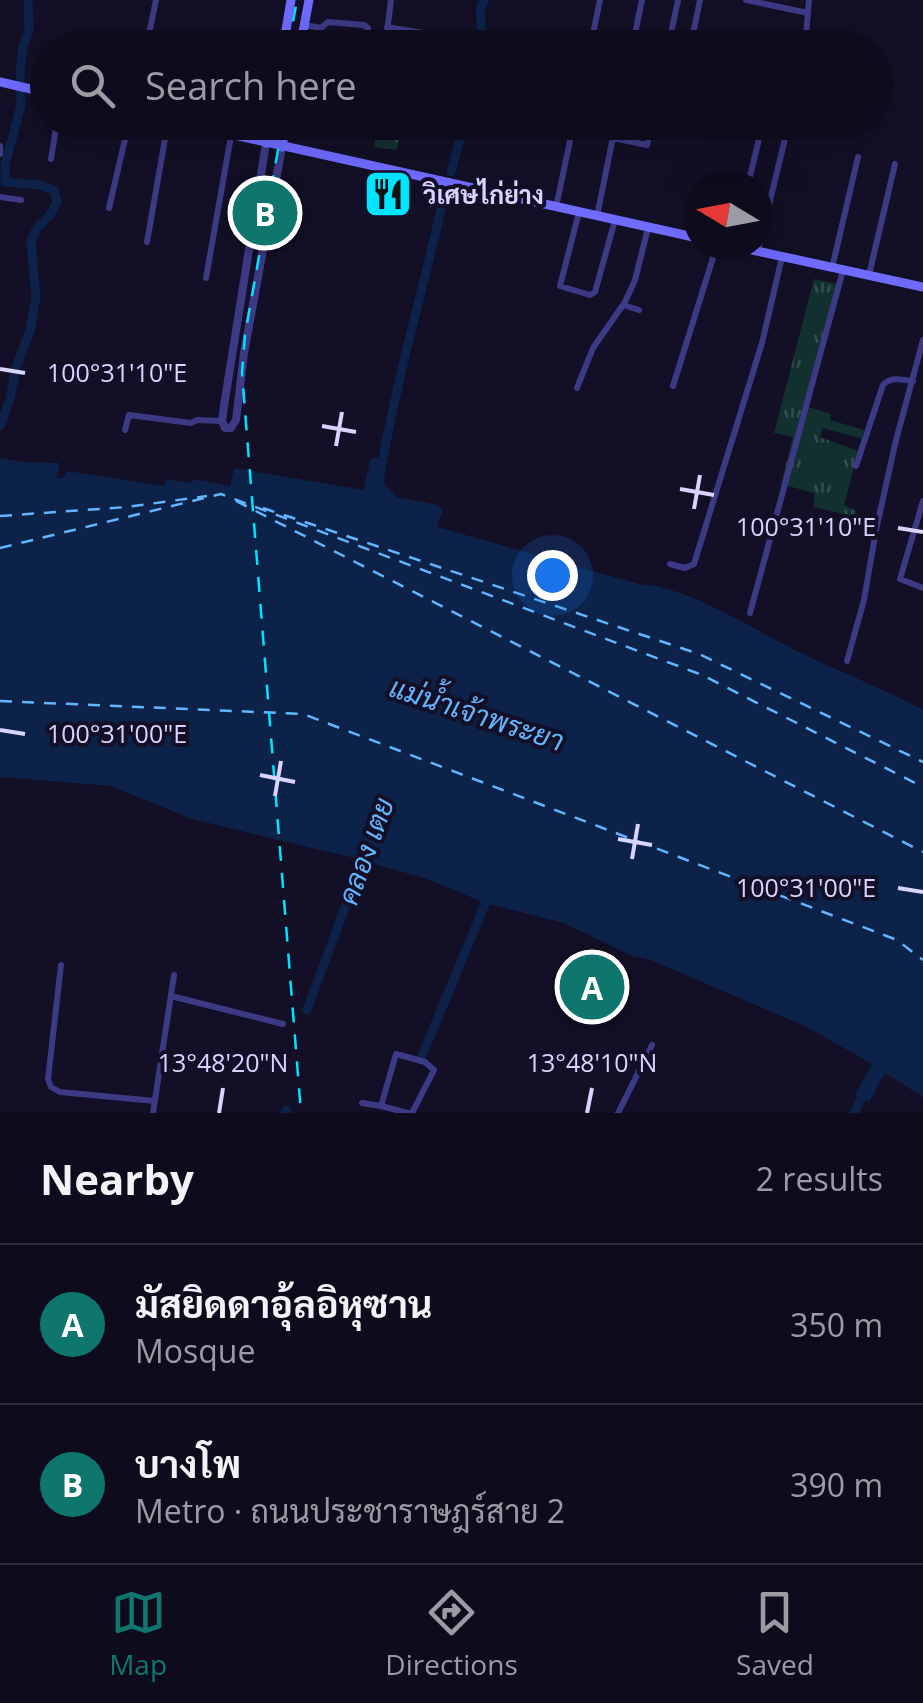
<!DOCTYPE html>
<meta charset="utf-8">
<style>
:root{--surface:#0e0b1c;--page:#171425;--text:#f1f3f6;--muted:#9b9ba3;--line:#2e2b3b;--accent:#0f766e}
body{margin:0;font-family:"Open Sans",Sarabun,sans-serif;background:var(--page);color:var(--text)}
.compass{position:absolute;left:683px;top:170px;width:90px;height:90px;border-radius:50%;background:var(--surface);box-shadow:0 10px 40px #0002;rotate:280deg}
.you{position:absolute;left:552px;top:575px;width:35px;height:35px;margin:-25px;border:8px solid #fff;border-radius:50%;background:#1a73e8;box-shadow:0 0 0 15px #1a73e833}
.badge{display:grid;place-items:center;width:65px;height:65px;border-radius:50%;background:var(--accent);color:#fff;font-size:32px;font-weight:700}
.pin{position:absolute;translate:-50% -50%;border:5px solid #fff;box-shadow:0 2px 10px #0006}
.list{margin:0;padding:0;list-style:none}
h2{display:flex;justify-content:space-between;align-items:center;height:130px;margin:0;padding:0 40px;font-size:42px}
h2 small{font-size:32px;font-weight:400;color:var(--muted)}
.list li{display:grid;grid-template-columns:65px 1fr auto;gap:30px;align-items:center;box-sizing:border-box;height:160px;padding:0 40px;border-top:2px solid var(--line)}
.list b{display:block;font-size:38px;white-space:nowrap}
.list p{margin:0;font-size:32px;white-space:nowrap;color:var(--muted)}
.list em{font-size:32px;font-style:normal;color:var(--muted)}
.icon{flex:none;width:55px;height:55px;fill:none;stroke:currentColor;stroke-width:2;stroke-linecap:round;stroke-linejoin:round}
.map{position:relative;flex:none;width:923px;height:1113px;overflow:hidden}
.search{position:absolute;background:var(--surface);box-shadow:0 10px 40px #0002;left:30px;right:30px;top:30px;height:110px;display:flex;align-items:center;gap:25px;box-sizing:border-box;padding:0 35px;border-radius:55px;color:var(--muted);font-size:38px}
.sheet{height:450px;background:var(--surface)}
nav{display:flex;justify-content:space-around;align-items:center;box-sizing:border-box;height:140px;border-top:2px solid var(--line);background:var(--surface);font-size:28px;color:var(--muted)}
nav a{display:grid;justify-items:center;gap:5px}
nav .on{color:var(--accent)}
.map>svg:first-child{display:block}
.grass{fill:url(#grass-tufts)}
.water{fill:#0c2248}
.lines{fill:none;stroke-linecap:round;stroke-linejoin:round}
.canal{stroke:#0c2248;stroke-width:9}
.ferry{stroke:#62b6ff;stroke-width:2.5;stroke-dasharray:12 10;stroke-linecap:butt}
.minor{stroke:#3d3a85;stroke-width:6}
.tertiary{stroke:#3d3a85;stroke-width:8}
.secondary{stroke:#6f6bff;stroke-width:9}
.rail{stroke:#00e5ff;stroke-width:2.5;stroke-dasharray:15 12;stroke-linecap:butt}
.ticks{fill:none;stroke:#d9d4ff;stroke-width:4}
.labels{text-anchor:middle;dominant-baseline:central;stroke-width:8;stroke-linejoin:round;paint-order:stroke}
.poi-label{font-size:25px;font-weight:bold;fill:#d9d4ff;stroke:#130f26;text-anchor:start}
.water-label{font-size:28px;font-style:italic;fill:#62b6ff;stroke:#130f26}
.ticks-label{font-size:25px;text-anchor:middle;fill:#d9d4ff;stroke:#130f26;stroke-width:8;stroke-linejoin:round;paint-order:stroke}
</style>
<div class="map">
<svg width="923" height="1113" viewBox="0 0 923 1113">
<defs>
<pattern id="grass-tufts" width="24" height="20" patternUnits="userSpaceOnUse" patternTransform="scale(2.5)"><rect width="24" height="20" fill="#12302f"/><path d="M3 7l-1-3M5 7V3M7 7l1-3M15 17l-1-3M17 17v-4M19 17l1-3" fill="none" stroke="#344d4e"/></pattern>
</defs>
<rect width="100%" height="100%" fill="#130f26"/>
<!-- grass -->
<path class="grass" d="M 354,123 L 402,123 L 397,150 L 374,147 L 376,131 L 353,128 Z
M 814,279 L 842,285 L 808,407 L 831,414 L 830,420 L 864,430 L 862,439 L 823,428 L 820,437 L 858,451 L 844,505 L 856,511 L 855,517 L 814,507 L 814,493 L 781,484 L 793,437 L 774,433 Z"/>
<!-- water -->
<path class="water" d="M 383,456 L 379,461 L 378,478 L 397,497 L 437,505 L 443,510 L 437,527 L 639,584 C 691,587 755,631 803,654 C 843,673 884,689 923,710 L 923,1097 L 885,1073 L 869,1102 L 855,1095 L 872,1064 L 807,1027 L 651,960 L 632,956 L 564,923 L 485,903 L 427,879 L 350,857 L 192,819 L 111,786 L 0,777 L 0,458 L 21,462 L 59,463 L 57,478 L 63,478 L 67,471 L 164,486 L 166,479 L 192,483 L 193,479 L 230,486 L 234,468 L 364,490 L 370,459 Z"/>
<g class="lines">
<!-- canal -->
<path class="canal" d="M 483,48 L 480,10 L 484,0
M 451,172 L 464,122
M 0,426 L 10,399 L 16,367 L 30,331 L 36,297 L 31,241 L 37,228 L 50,215 L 57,202 L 54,190 L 40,185 L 5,182 L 5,165 L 21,105 L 20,70 L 23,47 L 29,31 L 28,0
M 378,487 C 394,387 423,291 445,192
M 307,1010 L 365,853
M 422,1056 L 490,892
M 285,1113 L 286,1110
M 854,1113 L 866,1089"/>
<!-- ferry -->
<path class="ferry" d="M 236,501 L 923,852
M 263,508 L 699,654 L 923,762
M 0,516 L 127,507 L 207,496
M 0,548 L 221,494 L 702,675 L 923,787
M 0,701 L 303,714 L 897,940 L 923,960"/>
<!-- minor -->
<path class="minor" d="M 746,0 L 808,13
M 304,25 L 321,28 L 318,34 L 316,48
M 387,27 L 477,42
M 321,28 L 328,22 L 364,25 L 368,28 L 365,48
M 692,38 L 733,48
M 146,48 L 156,0
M 385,48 L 391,0
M 590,48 L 600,0
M 632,48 L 642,0
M 668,48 L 678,0
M 690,48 L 700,0
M 805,48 L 809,0
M 705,122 L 725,127
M 668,137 L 673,122
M 613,138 L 647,145 L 652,122
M 0,146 L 0,154
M 51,159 L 57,122
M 748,185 L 763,122
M 0,197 L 21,200
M 556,207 L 574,122
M 109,208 L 129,122
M 579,212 L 560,286 L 590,295 L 595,292 L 615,220
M 597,216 L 616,122
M 147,242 L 168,122
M 758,251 L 789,122
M 832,268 L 858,157
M 869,275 L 895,164
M 206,278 L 231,136
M 623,305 L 639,310
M 673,386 L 717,245
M 577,388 L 593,348 L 625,302 L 635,280 L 648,228
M 125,430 L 129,415 L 191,423 L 197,420 L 222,421
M 856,466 L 883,385 C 891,376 901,380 913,381
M 923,501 L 900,579 L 923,588
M 670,564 L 685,568 L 694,564 L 762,343 L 782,257
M 750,613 L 843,270
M 847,661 L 864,600 L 876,530 L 896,440 L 923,340
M 61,965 L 48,1079 L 51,1087 L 60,1092 L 155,1101
M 171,996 L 283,1024
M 362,1103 L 381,1106
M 153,1113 L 174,975
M 408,1113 L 381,1106 L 396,1054 L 425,1062 L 434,1070 L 412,1113
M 618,1113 L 652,1045"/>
<!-- tertiary -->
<path class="tertiary" d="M 266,143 L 224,406 L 222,421 L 225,428 L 231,428 L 236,420 L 244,353 L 282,147"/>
<!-- secondary -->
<path class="secondary" d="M 283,48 L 291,0
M 300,48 L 309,0
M 0,82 L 48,93
M 176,122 L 698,238
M 266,143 L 270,122
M 282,147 L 286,122
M 729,245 L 923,287"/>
<!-- rail -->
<path class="rail" d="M 288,48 L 297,0
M 283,122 L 245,335 L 242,373 L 301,1113"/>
</g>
<!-- ticks -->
<path class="ticks" d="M 0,369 L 25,373M 322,426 L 356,432M 336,446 L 342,412M 680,489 L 714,495M 694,509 L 700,475M 898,528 L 923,532M 0,730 L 25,734M 260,775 L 295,782M 275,796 L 281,761M 618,839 L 652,845M 632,859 L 638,824M 898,888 L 923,892M 219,1113 L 223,1088M 587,1113 L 592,1088"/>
<!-- icons -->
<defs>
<g id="restaurant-square" transform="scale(2.5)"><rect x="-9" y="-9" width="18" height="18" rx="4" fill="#00e5ff" stroke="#130f26"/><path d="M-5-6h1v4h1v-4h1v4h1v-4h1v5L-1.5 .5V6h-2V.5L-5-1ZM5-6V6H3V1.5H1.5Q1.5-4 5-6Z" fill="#111"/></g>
</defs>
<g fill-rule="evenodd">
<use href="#restaurant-square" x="388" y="194"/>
</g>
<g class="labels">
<!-- poi labels -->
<g class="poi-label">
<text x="423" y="194">วิเศษไก่ย่าง</text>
</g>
<!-- water labels -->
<g class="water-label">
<text transform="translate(477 713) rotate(18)">แม่น้ำเจ้าพระยา</text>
<text transform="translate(365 851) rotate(-70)">คลอง เตย</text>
</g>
</g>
<g class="ticks-label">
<text x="117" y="382">100°31'10"E</text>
<text x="806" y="536">100°31'10"E</text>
<text x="117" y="743">100°31'00"E</text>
<text x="806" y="897">100°31'00"E</text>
<text x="223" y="1072">13°48'20"N</text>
<text x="592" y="1072">13°48'10"N</text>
</g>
</svg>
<svg class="compass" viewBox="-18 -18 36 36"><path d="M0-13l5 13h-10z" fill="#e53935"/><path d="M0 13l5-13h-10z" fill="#9b9ba3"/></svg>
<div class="you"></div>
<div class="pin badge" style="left:592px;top:987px">A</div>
<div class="pin badge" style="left:265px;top:213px">B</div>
<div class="search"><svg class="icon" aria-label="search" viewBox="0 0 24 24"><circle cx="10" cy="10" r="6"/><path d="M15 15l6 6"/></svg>Search here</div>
</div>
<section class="sheet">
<h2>Nearby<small>2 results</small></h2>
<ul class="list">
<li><span class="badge">A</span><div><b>มัสยิดดาอุ้ลอิหุซาน</b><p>Mosque</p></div><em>350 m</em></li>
<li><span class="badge">B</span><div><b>บางโพ</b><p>Metro · ถนนประชาราษฎร์สาย 2</p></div><em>390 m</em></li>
</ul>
</section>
<nav>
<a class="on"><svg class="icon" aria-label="map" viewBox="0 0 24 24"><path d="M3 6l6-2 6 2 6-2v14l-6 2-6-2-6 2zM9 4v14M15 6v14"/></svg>Map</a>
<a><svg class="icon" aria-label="directions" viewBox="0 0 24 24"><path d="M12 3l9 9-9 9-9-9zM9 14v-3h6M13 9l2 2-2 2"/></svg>Directions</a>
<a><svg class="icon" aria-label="saved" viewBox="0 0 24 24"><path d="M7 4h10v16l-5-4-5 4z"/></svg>Saved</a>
</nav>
